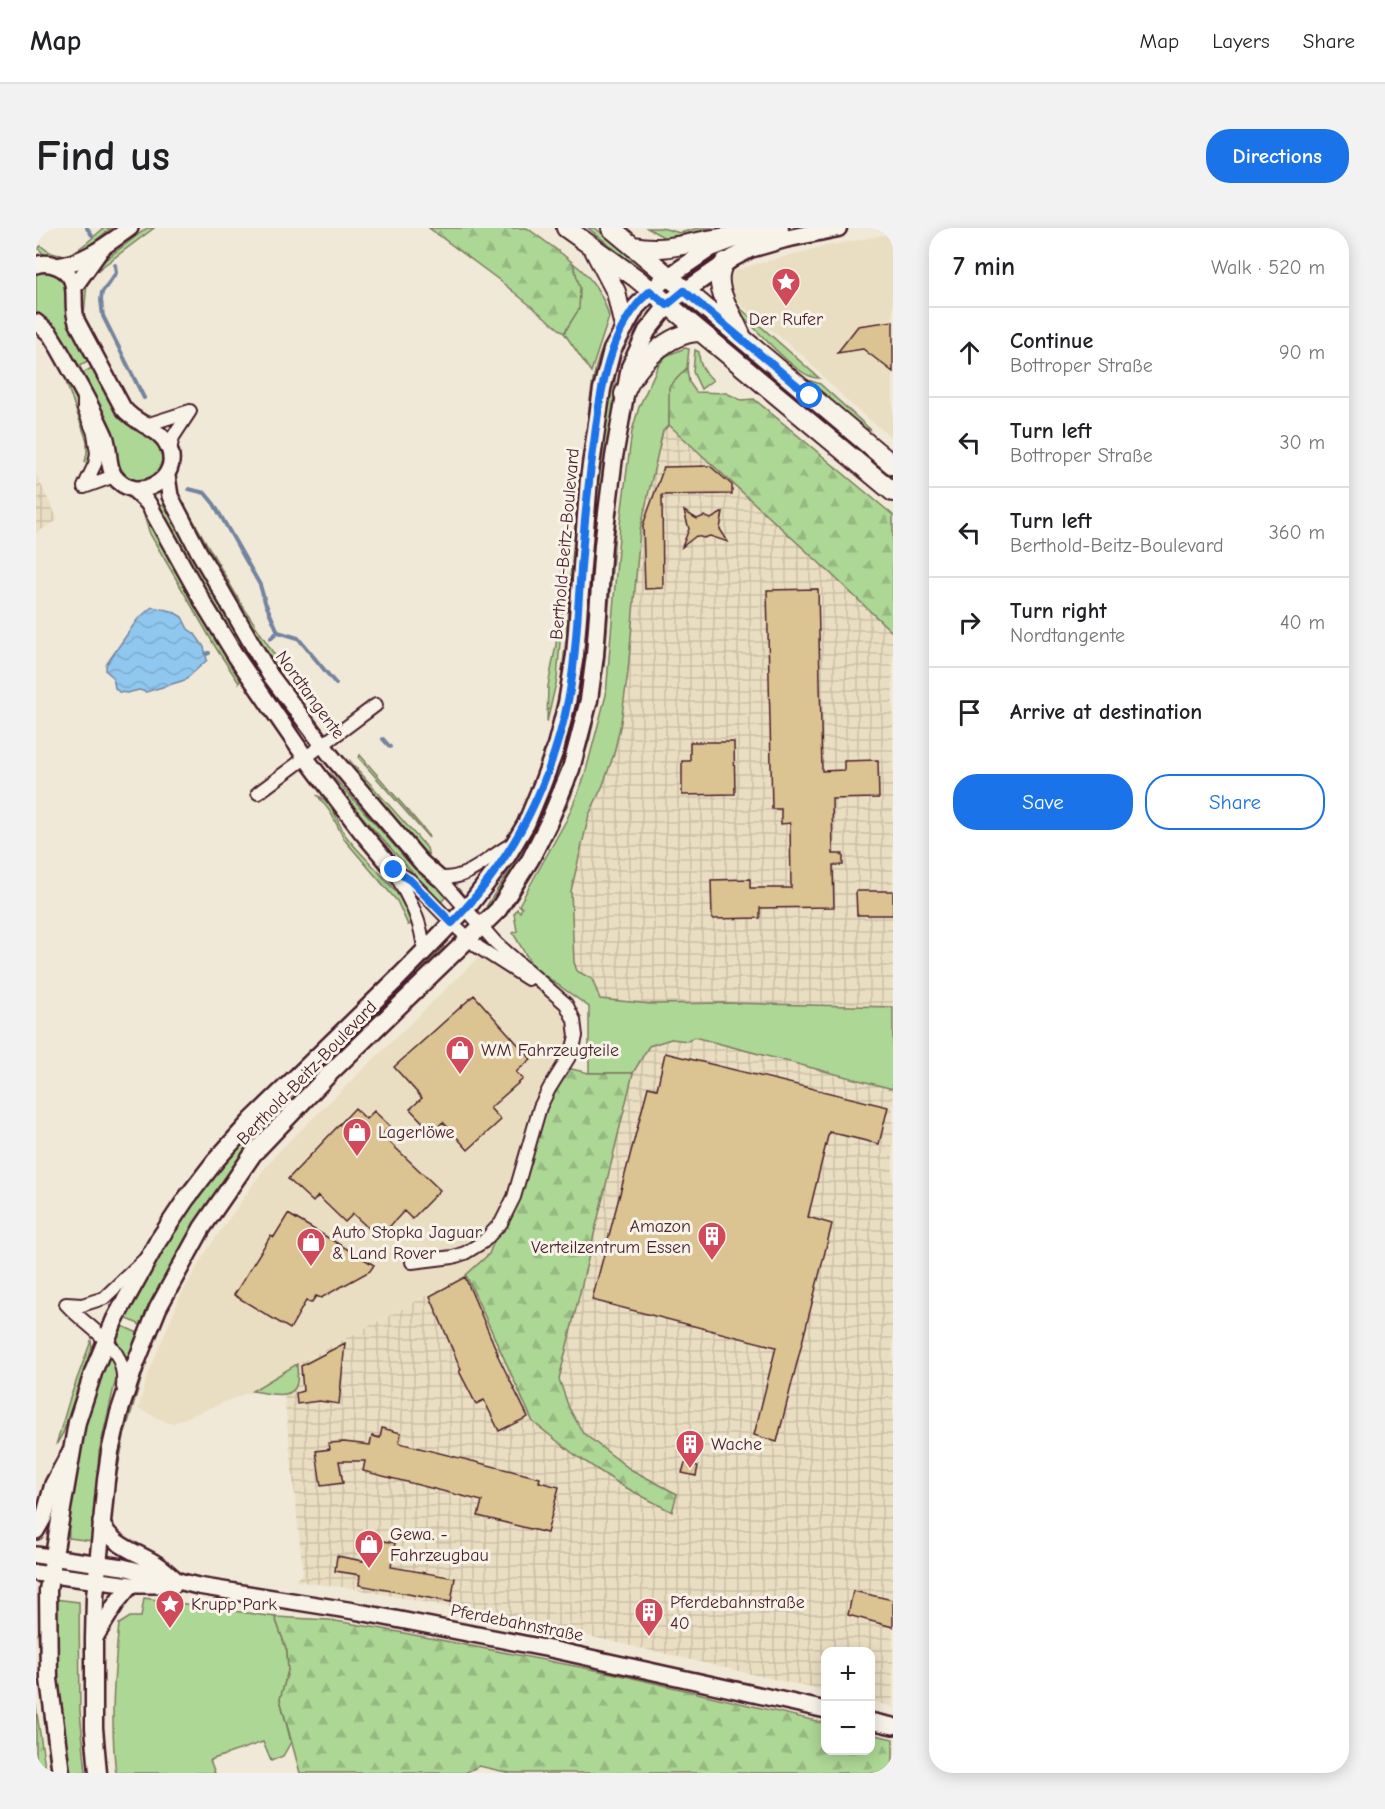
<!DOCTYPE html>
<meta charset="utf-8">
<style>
:root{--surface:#fff;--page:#f2f2f2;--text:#202124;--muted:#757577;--line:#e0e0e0;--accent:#1a73e8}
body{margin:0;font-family:"Comic Neue",sans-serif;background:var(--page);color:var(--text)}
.controls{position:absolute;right:18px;bottom:18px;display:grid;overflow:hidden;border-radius:12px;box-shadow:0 3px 15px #0003}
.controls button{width:54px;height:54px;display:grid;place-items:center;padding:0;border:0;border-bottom:2px solid var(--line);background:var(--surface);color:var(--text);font:30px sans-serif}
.stop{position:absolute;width:18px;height:18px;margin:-14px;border:4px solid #1a73e8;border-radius:50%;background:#fff}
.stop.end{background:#1a73e8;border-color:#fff;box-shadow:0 2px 6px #0008}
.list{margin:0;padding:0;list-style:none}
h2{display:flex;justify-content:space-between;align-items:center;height:78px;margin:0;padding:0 24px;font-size:26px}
h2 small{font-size:20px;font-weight:400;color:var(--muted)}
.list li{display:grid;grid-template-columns:39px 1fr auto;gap:18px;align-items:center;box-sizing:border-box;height:90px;padding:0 24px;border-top:2px solid var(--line)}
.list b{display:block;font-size:22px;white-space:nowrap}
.list p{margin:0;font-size:20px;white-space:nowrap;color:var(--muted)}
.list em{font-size:20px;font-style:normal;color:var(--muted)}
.actions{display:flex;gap:12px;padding:18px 24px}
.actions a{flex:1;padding:14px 0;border:2px solid var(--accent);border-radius:24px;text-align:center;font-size:21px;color:var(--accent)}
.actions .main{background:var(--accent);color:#fff}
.icon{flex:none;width:33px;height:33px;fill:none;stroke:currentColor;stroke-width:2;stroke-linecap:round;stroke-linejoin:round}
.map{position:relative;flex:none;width:857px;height:1545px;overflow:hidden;border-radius:24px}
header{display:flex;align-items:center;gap:36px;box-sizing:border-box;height:84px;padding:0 30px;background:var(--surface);border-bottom:2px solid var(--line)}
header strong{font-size:28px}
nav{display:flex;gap:33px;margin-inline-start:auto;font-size:21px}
.intro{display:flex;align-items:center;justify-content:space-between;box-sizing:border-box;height:144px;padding:0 36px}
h1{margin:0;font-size:42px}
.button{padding:15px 27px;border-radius:24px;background:var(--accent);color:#fff;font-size:21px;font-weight:700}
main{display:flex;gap:36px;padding:0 36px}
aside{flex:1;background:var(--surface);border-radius:24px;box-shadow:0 3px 15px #0003}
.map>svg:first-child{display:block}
.built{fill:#eadec2}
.industrial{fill:url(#industrial-grid)}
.grass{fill:#add795;stroke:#7c7b60;stroke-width:1.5}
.forest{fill:url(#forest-firs);stroke:#7c7b60;stroke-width:1.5}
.park{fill:url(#park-crowns);stroke:#7c7b60;stroke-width:1.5}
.water{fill:url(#water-waves);stroke:#7384a0;stroke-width:1.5}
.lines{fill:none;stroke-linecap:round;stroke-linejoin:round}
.stream{stroke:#7384a0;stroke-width:4}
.building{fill:#dbc392;stroke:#4a1f2b;stroke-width:1.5}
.minor-casing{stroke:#4a1f2b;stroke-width:16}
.tertiary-casing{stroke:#4a1f2b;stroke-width:20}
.secondary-casing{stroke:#4a1f2b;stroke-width:21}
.primary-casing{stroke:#4a1f2b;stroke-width:22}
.minor{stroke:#f7f3e8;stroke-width:12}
.tertiary{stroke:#f7f3e8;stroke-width:15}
.secondary{stroke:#f7f3e8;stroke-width:16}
.primary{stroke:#f7f3e8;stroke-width:18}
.route{stroke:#1a73e8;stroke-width:8}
.labels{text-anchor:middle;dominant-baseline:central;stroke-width:6;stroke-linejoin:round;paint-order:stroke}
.poi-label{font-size:18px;fill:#4a1f2b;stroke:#f7f3e8;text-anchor:start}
.street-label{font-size:18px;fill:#4a1f2b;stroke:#f7f3e8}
</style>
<header>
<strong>Map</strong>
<nav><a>Map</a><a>Layers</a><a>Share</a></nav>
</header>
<div class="intro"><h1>Find us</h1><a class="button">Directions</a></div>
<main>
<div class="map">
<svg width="857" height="1545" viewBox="0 0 857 1545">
<defs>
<pattern id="industrial-grid" width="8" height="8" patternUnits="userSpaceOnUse" patternTransform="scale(1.5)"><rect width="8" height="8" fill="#eadec2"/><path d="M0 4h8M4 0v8" fill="none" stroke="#cabea7"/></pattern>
<pattern id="forest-firs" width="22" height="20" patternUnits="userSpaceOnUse" patternTransform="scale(1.5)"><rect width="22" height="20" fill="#add795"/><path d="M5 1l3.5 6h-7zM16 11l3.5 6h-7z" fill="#96b881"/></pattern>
<pattern id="park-crowns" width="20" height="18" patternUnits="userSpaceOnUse" patternTransform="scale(1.5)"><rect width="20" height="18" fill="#add795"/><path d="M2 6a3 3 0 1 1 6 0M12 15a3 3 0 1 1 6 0" fill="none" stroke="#96b881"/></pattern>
<pattern id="water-waves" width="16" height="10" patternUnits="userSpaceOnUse" patternTransform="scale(1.5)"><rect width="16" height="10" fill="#8fc7ee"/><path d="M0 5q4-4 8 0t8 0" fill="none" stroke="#7daacc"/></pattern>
</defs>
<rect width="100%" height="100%" fill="#f1e9d7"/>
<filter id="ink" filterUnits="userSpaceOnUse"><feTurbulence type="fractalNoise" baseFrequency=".0167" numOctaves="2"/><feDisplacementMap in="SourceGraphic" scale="12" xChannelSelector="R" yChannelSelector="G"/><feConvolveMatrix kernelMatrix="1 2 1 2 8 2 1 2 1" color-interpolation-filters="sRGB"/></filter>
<g filter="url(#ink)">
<!-- built -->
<path class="built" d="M 857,5 L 857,211 L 812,174 L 767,128 L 705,77 L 696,66 L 693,55 L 697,44 L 706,40 L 785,19 Z
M 448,724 L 523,770 L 542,799 L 453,1026 L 430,1047 L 261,1136 L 216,1163 L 135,1196 L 102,1181 L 111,1149 L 144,1069 L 171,1022 L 225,945 L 242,924 Z"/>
<!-- industrial -->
<path class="industrial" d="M 633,197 L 791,342 L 857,405 L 857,779 L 691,775 L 615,776 L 564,771 L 532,749 L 510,673 L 567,557 L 578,526 L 592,444 L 604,302 L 627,203 Z
M 0,246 L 22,292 L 0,305 Z
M 658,809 L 857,861 L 857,1479 L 835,1473 L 834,1424 L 790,1424 L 789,1463 L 505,1397 L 320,1361 L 259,1353 L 267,1345 L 248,1166 L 257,1164 L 260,1158 L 261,1136 L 430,1047 L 497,1194 L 539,1227 L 585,1257 L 636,1284 L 640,1266 L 594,1241 L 547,1205 L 533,1180 L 523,1151 L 597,845 L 613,818 L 635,811 L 652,813 Z"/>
<!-- grass -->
<path class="grass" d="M 68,0 L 75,0 C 56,15 23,50 2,20 L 5,18 C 31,40 47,17 68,0 Z
M 111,0 L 118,0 L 62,42 L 51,55 L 48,87 L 67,123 L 64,126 L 45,91 L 45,62 L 57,41 Z
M 552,0 L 559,0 L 563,3 L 605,38 L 603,41 Z
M 611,0 L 626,0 L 644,5 L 662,0 L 677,0 L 629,10 Z
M 537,35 C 555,48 568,68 573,89 L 555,144 L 528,105 C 548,74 546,70 537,35 Z
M 10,44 C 40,50 25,71 32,89 C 38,104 48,117 55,131 L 39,140 L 5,89 L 0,86 L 0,46 Z
M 703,79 L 783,150 C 762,152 717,97 701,82 Z
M 605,84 L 608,86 L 585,126 L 579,150 L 576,201 L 552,437 L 543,491 L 516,572 L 484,636 L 459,674 L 450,679 L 486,623 L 506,585 L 532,501 L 571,173 L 580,130 Z
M 662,86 L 857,250 L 857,254 L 658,89 Z
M 578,101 L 580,101 L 539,336 L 536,335 C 539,289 544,243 551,197 C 555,166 557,126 578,101 Z
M 649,120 L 653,121 L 651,140 L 634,159 L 633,197 L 627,203 L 604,302 L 592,444 L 585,494 L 578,526 L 567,557 L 553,587 L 535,663 L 538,734 L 541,743 L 556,751 L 564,771 L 615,776 L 691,775 L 857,779 L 857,861 L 658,809 L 652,813 L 635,811 L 613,818 L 597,845 L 553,845 L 553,779 L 497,739 L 477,705 L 481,703 L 478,686 L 481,681 L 484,684 L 486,680 L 483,677 L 531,591 L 548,550 L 570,467 L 584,296 L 596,203 L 603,179 L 622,138 L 630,128 Z
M 659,122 L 663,124 C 663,137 668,144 677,152 L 665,161 L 657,144 Z
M 59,138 C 70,156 81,181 94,197 C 102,205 113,207 120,215 C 126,221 127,229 125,236 C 121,252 100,258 89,246 C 80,237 80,219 75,208 C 65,187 53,167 43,147 Z
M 769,151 L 784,156 L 835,202 L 828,200 Z
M 34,152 C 43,172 61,216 52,236 L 49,234 L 51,225 L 51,213 L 30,154 Z
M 584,245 L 568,439 L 554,510 L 535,569 L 514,614 L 482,670 L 474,680 L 472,679 L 524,585 L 571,347 Z
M 144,269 L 206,377 L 251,446 L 242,441 L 205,383 L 140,270 Z
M 132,275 L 152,316 L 160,337 L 198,402 L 237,462 L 233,464 L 189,396 L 122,279 Z
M 111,285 L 116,300 L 156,373 L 205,451 L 203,455 L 180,420 L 114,306 L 108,288 Z
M 533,304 L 521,451 L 511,494 L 512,458 L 520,417 L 528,324 Z
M 535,339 L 538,339 L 533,415 L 526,468 L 505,543 L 502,541 L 515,501 L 523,465 L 530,412 Z
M 324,527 L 391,605 L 393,610 L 323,530 Z
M 314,533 L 391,620 L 393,629 L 321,548 L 315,540 Z
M 294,545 L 379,641 L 402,658 L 410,669 L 404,675 L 321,583 L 292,547 Z
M 282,568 C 299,575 300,594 310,608 C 332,637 366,659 376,696 L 372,697 L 361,673 L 308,611 L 295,585 Z
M 404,717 L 408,719 L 249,874 L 214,913 L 107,1098 L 87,1089 L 138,1000 L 200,920 Z
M 362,740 L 149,962 L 146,960 L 173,926 L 210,885 L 346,752 L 357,741 Z
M 84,1097 L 104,1106 L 91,1136 L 86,1123 L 77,1111 Z
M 117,1112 L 88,1208 L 73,1289 L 77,1246 L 92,1180 Z
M 55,1113 L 56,1119 L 27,1205 L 20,1217 L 34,1170 Z
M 73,1125 L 77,1129 L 81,1146 L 63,1224 L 57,1309 L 56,1313 L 33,1310 L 32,1288 L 55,1171 Z
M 261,1136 C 261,1143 263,1154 259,1160 C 252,1172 227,1164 216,1163 Z
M 108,1370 L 239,1389 L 251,1423 L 252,1443 L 244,1471 L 255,1514 L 247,1528 L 235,1533 L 227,1514 L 174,1532 L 179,1545 L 80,1545 C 74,1495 78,1446 83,1396 L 94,1389 L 105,1389 Z
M 18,1371 L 43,1374 L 44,1483 L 50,1545 L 31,1545 L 21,1475 Z
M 4,1404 L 4,1405 L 19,1545 L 15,1545 C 8,1499 4,1453 2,1406 Z"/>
<!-- forest -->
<path class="forest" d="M 393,0 L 491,0 L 525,25 L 537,35 L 544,60 L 543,81 L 528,105 L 463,52 Z
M 651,140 L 653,154 L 660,164 L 690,165 L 705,172 L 718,171 L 857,287 L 857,405 L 791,342 L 633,197 L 633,159 Z
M 531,840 L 553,845 L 597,845 L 523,1151 L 533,1180 L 547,1205 L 594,1241 L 641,1266 L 636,1284 L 585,1257 L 539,1227 L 497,1194 L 430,1047 L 453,1026 L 513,870 Z
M 239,1389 L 293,1392 L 342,1400 L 580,1446 L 789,1495 L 790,1522 L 834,1522 L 835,1506 L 857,1511 L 857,1545 L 474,1545 L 443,1538 L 429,1545 L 264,1545 L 244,1471 L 252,1443 L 251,1423 Z"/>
<!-- park -->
<path class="park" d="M 0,1477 L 1,1486 L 10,1545 L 0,1545 Z"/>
<!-- water -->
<path class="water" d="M 116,379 L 136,383 L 146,389 L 152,401 L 159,406 L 168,419 L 171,432 L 149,452 L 110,464 L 103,462 L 91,465 L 83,464 L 79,460 L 77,449 L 70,443 L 70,437 L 101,392 Z"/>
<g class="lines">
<!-- stream -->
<path class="stream" d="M 51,0 L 56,7
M 79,37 L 80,45 L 66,64 L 65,72 L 67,88 L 108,170
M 153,261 L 169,265 L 178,276 L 224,357 L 229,374 L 242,404 L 262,410 L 300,456
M 235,410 L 241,404
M 170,426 L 173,425
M 347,511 L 354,519"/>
</g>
<!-- building -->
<path class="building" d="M 857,93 L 857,144 L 827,121 L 801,125 L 822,98 Z
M 674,238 L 696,257 L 696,266 L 626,267 L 627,360 L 609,361 L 607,297 L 628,239 Z
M 648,283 L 661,291 L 668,288 L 675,291 L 687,284 L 684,301 L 692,314 L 674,308 L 668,310 L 660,308 L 646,319 L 653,301 Z
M 782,361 L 786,543 L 808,542 L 808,533 L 842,532 L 843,570 L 796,571 L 797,626 L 807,626 L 807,637 L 797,637 L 798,679 L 724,680 L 724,690 L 676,691 L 675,652 L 714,651 L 714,660 L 755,660 L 754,595 L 745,596 L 745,581 L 736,581 L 731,362 Z
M 654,514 L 698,514 L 699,566 L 646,567 L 646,533 L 654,533 Z
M 820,663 L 857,663 L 857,687 L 821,687 Z
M 438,767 L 495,831 L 480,844 L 487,851 L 454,880 L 465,892 L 432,922 L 407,894 L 396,904 L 374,881 L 386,870 L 358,839 Z
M 629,825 L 852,879 L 843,916 L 793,904 L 772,989 L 796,996 L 741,1214 L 718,1207 L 740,1119 L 556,1072 L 612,859 L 621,861 Z
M 319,880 L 330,891 L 338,883 L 354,898 L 346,907 L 404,962 L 376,991 L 368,983 L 343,1010 L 317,986 L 309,994 L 282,968 L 277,974 L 252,951 Z
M 252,986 L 338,1037 L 334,1043 L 285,1070 L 280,1068 L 275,1075 L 270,1073 L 254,1101 L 198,1067 L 235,1007 L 238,1009 Z
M 429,1049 L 462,1126 L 461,1126 L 492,1189 L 463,1203 L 448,1172 L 440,1176 L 423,1143 L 425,1142 L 394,1068 Z
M 309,1115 L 303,1176 L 283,1173 L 261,1176 L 260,1165 L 267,1163 L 265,1138 Z
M 346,1200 L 365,1205 L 363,1215 L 504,1250 L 503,1254 L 523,1259 L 511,1305 L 442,1288 L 446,1273 L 327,1243 L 329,1233 L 303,1233 L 307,1255 L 285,1258 L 280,1223 L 294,1221 L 293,1215 L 308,1214 L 334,1217 L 336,1208 L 344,1210 Z
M 649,1235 L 662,1238 L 660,1248 L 646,1245 Z
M 331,1310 L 359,1315 L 355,1339 L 419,1350 L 415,1374 L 323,1357 L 324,1347 L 299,1343 L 301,1328 L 327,1333 Z
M 817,1363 L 857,1372 L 857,1399 L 812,1387 Z"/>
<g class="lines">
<!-- minor casing -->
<g class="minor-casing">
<path id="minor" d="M 107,198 L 154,183
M 134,221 L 137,209 L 154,183
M 48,259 L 59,236 L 61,225 L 58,205 L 48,181 L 48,168
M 48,259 L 78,248
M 222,565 L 340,477
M 358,642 L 374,652 L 416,695 L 442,719 L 492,751
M 358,643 C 372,669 386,693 388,723
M 403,650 C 435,652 452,628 478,615
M 376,1034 L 417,1029 L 429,1025 L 447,1014 L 465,995 L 478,969 L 504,879 L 513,861 L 536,824 L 540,808 L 538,792 L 530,776 L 460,715 L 403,650
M 30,1076 C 56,1105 91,1116 87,1159
M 30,1076 L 46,1077 L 68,1070 L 110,1030"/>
</g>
<!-- tertiary casing -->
<g class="tertiary-casing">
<path id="tertiary" d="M 0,37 C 8,34 15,35 23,39 C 47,51 33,74 41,94 L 87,180 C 100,197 125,200 132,218 C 148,251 100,278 78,248 C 71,237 74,221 69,208 C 56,178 38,148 22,119 L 14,106 L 0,94
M 21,38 C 48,35 73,15 94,0
M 39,58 L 64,23
M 131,248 L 134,268 L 163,324 L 234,447 L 296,529 L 385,634 L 403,650
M 96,260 L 112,275 L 168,376 L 201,430 L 269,529 L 325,603 L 358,642
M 65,1294 C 75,1317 99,1323 119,1335 C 126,1339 132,1345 138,1350
M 0,1303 L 8,1289 L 17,1256 L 33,1226
M 0,1327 L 87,1339 L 162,1358 L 318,1383 L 519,1422 L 790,1482
M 0,1345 L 95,1357 L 138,1357
M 58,1411 L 81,1374 L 95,1357
M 834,1493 L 857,1498"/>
</g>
<!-- secondary casing -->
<g class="secondary-casing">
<path id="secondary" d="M 25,1545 L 13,1451 L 12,1362 L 41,1194 L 58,1142 L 79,1091 L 122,1013 L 150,971 L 180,932 L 216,892 L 360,752 L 436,674 L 471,628 L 490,596 L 506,557 L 519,522 L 531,475 L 539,427 L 553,251 L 566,161 L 576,122 L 600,79 L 625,54 L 675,20 L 707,8 L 744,0
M 62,1545 L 58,1500 L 58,1411 L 59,1369 L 70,1252 L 74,1224 L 83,1185 L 99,1137 L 122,1080 L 166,1000 L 217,926 L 294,845 L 462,682 L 494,632 L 512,596 L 535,541 L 553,472 L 559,427 L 567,317 L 578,229 L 594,139 L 611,103 L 636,72 L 697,30 L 714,21 L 749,11 L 802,0"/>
</g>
<!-- primary casing -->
<g class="primary-casing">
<path id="primary" d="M 530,0 L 600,50 L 857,264
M 575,0 L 857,237
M 598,18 C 634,26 670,8 707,8
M 559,24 L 580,64 L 588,99
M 689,34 C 673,56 697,86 705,107
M 588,166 C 600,137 632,104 665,104"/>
</g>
<!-- minor -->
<use href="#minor" class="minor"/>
<!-- tertiary -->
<use href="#tertiary" class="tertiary"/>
<!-- secondary -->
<use href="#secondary" class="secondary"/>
<!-- primary -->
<use href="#primary" class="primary"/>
</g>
</g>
<g class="lines" filter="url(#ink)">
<!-- route -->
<path class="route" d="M 358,642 L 374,652 L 416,695 C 477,632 516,554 533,468 C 540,430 541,392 544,354 C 547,310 551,266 557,223 C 564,168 570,103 614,63 L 631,77 L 648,63 L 774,168"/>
</g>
<!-- icons -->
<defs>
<g id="sight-pin" transform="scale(1.5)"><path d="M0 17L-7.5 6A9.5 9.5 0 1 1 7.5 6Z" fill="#d1495b" stroke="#f7f3e8"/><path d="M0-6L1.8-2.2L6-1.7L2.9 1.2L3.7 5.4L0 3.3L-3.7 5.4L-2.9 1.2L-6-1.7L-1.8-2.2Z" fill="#fff"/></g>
<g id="shop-pin" transform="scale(1.5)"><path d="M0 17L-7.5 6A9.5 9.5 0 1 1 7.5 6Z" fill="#d1495b" stroke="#f7f3e8"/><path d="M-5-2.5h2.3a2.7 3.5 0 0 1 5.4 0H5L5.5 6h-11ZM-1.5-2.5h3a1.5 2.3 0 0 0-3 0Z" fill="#fff"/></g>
<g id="building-pin" transform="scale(1.5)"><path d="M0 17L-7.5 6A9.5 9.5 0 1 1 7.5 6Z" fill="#d1495b" stroke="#f7f3e8"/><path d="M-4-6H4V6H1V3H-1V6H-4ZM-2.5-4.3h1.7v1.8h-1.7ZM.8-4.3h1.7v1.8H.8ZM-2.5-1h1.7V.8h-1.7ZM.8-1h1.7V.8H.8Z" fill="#fff"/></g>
</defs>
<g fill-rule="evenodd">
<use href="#sight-pin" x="750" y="54"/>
<use href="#shop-pin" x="424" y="822"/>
<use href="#shop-pin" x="321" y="904"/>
<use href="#building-pin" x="676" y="1008"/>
<use href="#shop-pin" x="275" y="1014"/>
<use href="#building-pin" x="654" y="1216"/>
<use href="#shop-pin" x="333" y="1316"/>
<use href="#sight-pin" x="134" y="1376"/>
<use href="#building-pin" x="613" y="1384"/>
</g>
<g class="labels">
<!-- poi labels -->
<g class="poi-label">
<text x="750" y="91" text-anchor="middle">Der Rufer</text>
<text x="445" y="822">WM Fahrzeugteile</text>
<text x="342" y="904">Lagerlöwe</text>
<text x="655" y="998" text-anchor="end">Amazon<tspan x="655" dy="21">Verteilzentrum Essen</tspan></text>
<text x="296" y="1004">Auto Stopka Jaguar<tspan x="296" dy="21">&amp; Land Rover</tspan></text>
<text x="675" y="1216">Wache</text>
<text x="354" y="1306">Gewa. -<tspan x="354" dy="21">Fahrzeugbau</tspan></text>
<text x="634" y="1374">Pferdebahnstraße<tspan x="634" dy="21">40</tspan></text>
<text x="155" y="1376">Krupp Park</text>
</g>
<!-- street labels -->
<g class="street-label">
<text transform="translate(529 316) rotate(-85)">Berthold-Beitz-Boulevard</text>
<text transform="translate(274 467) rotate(54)">Nordtangente</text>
<text transform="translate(271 845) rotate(-46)">Berthold-Beitz-Boulevard</text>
<text transform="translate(481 1395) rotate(11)">Pferdebahnstraße</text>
</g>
</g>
</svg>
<div class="controls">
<button>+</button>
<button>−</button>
</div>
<div class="stop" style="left:774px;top:168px"></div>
<div class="stop end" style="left:358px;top:642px"></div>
</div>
<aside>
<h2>7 min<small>Walk · 520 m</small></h2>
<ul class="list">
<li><svg class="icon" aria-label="ahead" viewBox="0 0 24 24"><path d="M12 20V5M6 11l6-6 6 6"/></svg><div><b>Continue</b><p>Bottroper Straße</p></div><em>90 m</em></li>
<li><svg class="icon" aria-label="left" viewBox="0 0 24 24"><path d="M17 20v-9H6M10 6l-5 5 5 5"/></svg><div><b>Turn left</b><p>Bottroper Straße</p></div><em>30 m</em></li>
<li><svg class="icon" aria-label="left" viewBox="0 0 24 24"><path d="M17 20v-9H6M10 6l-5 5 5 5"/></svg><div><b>Turn left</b><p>Berthold-Beitz-Boulevard</p></div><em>360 m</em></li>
<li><svg class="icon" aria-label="right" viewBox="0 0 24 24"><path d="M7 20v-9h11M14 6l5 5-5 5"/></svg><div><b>Turn right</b><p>Nordtangente</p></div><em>40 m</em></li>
<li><svg class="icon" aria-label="arrive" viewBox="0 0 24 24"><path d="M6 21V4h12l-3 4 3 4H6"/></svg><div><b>Arrive at destination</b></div></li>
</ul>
<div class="actions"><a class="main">Save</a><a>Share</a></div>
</aside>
</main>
